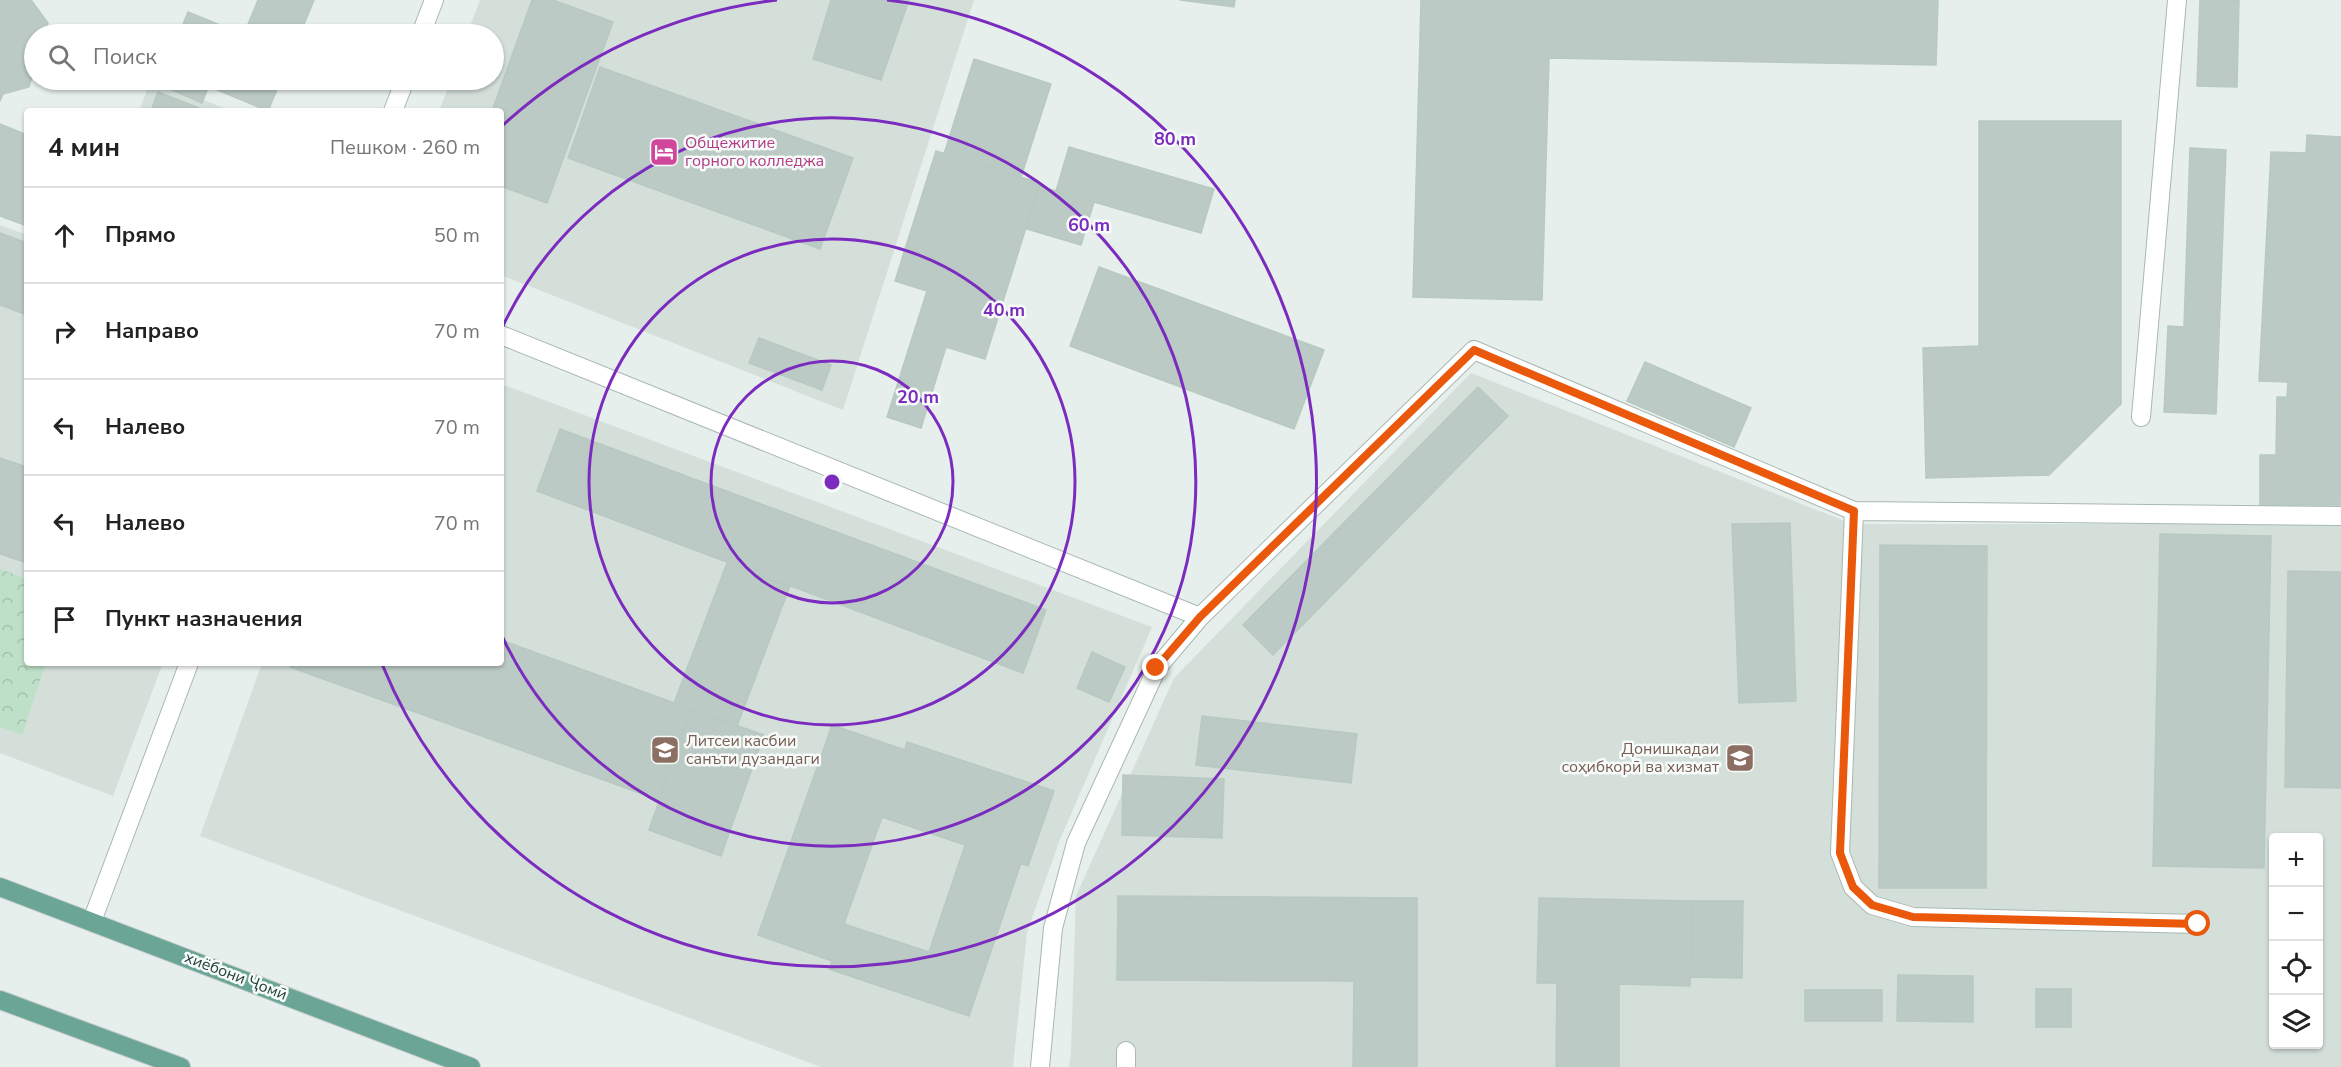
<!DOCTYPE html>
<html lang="ru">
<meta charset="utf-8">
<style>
:root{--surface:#fff;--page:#f2f2f2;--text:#222;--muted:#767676;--line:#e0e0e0}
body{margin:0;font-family:"Nunito Sans",sans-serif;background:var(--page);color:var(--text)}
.controls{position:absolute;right:18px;bottom:18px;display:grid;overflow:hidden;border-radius:6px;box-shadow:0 2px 4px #0004}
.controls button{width:54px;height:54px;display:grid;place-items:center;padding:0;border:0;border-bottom:2px solid var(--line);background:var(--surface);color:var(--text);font:30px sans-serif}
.stop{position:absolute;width:18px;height:18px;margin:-14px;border:4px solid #ea580c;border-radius:50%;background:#fff}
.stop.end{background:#ea580c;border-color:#fff;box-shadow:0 2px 6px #0008}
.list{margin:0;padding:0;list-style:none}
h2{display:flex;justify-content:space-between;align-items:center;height:78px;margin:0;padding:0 24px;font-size:26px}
h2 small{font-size:20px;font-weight:400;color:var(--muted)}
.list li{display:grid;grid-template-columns:39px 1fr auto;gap:18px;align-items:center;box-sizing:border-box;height:96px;padding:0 24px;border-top:2px solid var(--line)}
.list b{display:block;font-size:22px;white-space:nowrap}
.list em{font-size:20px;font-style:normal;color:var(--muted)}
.icon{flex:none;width:33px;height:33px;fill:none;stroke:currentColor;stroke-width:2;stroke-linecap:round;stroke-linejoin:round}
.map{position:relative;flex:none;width:2341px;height:1067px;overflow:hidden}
.search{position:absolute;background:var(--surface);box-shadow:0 2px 4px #0004;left:24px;top:24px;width:480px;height:66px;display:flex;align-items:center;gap:15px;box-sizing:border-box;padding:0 21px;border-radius:33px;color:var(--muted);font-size:22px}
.panel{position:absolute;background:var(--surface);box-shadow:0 2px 4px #0004;left:24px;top:108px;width:480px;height:558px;border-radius:6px}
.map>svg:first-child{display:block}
.built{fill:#d4dfda;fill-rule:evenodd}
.forest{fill:url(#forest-crowns)}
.building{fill:#bbcac4;stroke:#b8c9c2;stroke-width:1.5;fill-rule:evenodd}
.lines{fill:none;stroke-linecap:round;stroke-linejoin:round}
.minor-casing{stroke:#a8b8b2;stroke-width:20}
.major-casing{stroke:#c2cac8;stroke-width:20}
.minor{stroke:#fff;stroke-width:18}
.major{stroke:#6aa596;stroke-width:18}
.route{stroke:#ea580c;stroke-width:8}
.ring{fill:none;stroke:#7b2cbf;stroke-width:3}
.labels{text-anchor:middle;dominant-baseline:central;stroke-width:5;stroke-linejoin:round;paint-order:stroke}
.hotel-label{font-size:16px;fill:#b23c85;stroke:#f7fbf9;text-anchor:start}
.education-label{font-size:16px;fill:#785e54;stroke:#f7fbf9;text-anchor:start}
.street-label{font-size:16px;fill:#24423a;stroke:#f7fbf9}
.centre{fill:#7b2cbf;stroke:#f7fbf9;stroke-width:3}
.ring-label{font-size:18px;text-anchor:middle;font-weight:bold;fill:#7b2cbf;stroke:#f7fbf9;stroke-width:5;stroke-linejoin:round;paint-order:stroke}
</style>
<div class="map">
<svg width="2341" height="1067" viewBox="0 0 2341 1067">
<defs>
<pattern id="forest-crowns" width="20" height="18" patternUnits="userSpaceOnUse" patternTransform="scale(1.5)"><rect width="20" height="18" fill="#bfe0c8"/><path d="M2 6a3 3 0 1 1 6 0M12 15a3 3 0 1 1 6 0" fill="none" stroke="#a4c1ad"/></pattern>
</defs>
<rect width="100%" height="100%" fill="#e6efeb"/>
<!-- built -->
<path class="built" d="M 480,0 L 974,0 L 843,410 L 501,275 L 501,111 L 439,111 L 451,80 L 494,80 L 494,34 L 467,34 Z
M 151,80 L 154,80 L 231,111 L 139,111 Z
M 0,225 L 27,235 L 27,663 L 163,663 L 113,796 L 0,753 Z
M 1471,373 L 1852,524 L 2341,524 L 2341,1067 L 1069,1067 L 1071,1052 L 1076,896 L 1174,678 ZM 2274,838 L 2318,838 L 2318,1044 L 2274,1044 Z
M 501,384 L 1152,627 L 1059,842 L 1027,932 L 1013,1067 L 821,1067 L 200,836 L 262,663 L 501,663 Z"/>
<!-- forest -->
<path class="forest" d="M 0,569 L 27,579 L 27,663 L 46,663 L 22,735 L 0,727 Z"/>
<!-- building -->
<path class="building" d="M 0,0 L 31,0 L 48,23 L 45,34 L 34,34 L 34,70 L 29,87 L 3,94 L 0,101 Z
M 258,0 L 314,0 L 300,34 L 244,34 Z
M 532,0 L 553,0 L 613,22 L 547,203 L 501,186 L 501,111 L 492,111 Z
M 831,0 L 909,0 L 881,80 L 813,59 Z
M 1180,0 L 1235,0 L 1234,7 Z
M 1421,0 L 1938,0 L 1936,65 L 1549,58 L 1542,300 L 1413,297 Z
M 2200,0 L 2239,0 L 2237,87 L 2197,86 Z
M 188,12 L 232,30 L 230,34 L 179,34 Z
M 974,59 L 1051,84 L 1021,177 L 944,154 Z
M 600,67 L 853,158 L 820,249 L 568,158 Z
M 160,80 L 211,80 L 202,103 L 158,84 Z
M 211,80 L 281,80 L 268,111 L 208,86 Z
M 158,92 L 207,111 L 151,111 Z
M 1979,121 L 2121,121 L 2121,404 L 2049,475 L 1926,478 L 1923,348 L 1979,346 Z
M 0,124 L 27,135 L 27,226 L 0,216 Z
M 2307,135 L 2341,137 L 2341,398 L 2287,397 L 2288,382 L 2259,381 L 2271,152 L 2306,153 Z
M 1069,147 L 1214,189 L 1201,233 L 1056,191 Z
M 2190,148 L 2226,150 L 2216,414 L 2164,412 L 2168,326 L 2184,327 Z
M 936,151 L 1040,183 L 985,359 L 946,347 L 921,428 L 887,417 L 927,291 L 895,281 Z
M 1039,186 L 1094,202 L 1081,245 L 1027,229 Z
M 0,233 L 27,243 L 27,315 L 0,305 Z
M 1099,267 L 1324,350 L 1294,429 L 1070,346 Z
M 759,338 L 831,365 L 822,390 L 749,363 Z
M 1645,362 L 1751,408 L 1734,447 L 1627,401 Z
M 1478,387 L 1508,416 L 1273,655 L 1243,625 Z
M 2277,397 L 2341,398 L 2340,505 L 2260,505 L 2260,455 L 2276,455 Z
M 560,429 L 1046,610 L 1023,673 L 537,491 Z
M 0,458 L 27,467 L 27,563 L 0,554 Z
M 1790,523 L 1796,701 L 1739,703 L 1732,524 Z
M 2160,534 L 2271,536 L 2264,868 L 2153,866 Z
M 1880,545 L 1987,546 L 1986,888 L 1879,888 Z
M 727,563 L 790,586 L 737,726 L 674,703 Z
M 2288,571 L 2341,572 L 2341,788 L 2285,787 Z
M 501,640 L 691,709 L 659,800 L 290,667 L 292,663 L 501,663 Z
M 1092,652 L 1125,667 L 1109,702 L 1077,688 Z
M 691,709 L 764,735 L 721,856 L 649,830 Z
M 1202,716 L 1357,734 L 1351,783 L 1196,765 Z
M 832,725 L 905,750 L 907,742 L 1054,791 L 1028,866 L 1021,863 L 969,1016 L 829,969 L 832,961 L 758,935 ZM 882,817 L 965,845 L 929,952 L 844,924 Z
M 1123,775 L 1224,779 L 1222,838 L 1122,835 Z
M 1118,896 L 1417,898 L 1417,1067 L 1353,1067 L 1354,981 L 1117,980 Z
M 1539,898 L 1692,901 L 1690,986 L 1619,984 L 1619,1067 L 1556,1067 L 1557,983 L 1537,983 Z
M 1692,901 L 1743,901 L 1742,978 L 1691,977 Z
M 1898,975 L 1973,976 L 1973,1022 L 1897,1021 Z
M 2036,989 L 2071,989 L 2071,1027 L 2036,1027 Z
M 1805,990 L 1882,990 L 1882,1021 L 1805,1021 Z"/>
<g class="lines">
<!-- minor casing -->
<g class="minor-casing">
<path id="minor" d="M 421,34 L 434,0
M 393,111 L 405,80
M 501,335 L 1200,617 L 1474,350 L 1854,511 L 2341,516
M 2141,417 L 2177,0
M 1854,511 L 1840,853 L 1853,887 L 1872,905 L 1913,917 L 2198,924
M 92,921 L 189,663
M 1126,1051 L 1126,1067
M 1040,1067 L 1053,928 L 1076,843 L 1157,668 L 1200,617"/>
</g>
<!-- major casing -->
<g class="major-casing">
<path id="major" d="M 0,887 L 471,1067
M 0,1000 L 181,1067"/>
</g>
<!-- minor -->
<use href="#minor" class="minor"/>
<!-- major -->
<use href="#major" class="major"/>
</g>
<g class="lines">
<!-- route -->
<path class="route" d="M 1156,668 L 1200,617 L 1474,350 L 1854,511 L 1840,853 L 1853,887 L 1872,905 L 1913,917 L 2198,924"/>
</g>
<!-- distance rings -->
<g class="ring">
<circle cx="832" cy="482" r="121"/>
<circle cx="832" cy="482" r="243"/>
<path d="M502 328A364 364 0 1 1 502 636"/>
<path d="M501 127A485 485 0 0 1 777 0M887 0A485 485 0 1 1 382 664"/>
</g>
<!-- icons -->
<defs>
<g id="hotel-square" transform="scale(1.5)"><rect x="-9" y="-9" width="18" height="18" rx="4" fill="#d1479c" stroke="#f7fbf9"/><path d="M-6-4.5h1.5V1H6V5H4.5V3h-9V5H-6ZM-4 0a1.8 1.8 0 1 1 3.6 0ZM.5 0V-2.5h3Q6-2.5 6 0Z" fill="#fff"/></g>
<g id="university-square" transform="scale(1.5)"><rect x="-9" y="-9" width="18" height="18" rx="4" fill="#8d6e63" stroke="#f7fbf9"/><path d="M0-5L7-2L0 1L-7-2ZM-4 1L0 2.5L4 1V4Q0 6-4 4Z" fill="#fff"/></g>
</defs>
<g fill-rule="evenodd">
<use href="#hotel-square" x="664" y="152"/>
<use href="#university-square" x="665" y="750"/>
<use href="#university-square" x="1740" y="758"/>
</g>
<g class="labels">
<!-- hotel labels -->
<g class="hotel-label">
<text x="685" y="143">Общежитие<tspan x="685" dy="18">горного колледжа</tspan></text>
</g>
<!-- education labels -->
<g class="education-label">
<text x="686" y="741">Литсеи касбии<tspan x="686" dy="18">санъти дузандаги</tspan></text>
<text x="1719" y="749" text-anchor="end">Донишкадаи<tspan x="1719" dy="18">соҳибкорӣ ва хизмат</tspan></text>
</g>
<!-- street labels -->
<g class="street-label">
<text transform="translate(236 976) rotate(21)">хиёбони Ҷомӣ</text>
</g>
</g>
<circle cx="832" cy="482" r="9" class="centre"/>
<g class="ring-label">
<text x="1175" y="145">80 m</text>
<text x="1089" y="231">60 m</text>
<text x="1004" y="316">40 m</text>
<text x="918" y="403">20 m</text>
</g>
</svg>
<div class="controls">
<button>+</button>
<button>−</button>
<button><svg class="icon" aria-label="locate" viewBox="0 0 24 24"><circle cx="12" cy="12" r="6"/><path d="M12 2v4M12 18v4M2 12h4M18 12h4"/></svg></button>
<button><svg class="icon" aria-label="layers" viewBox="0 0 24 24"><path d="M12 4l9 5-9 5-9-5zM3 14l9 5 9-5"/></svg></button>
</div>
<div class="stop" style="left:2198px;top:924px"></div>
<div class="stop end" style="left:1156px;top:668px"></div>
<div class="search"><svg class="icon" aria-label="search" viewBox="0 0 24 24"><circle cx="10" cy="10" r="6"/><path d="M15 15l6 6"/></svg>Поиск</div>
<section class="panel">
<h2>4 мин<small>Пешком · 260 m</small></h2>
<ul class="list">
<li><svg class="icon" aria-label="ahead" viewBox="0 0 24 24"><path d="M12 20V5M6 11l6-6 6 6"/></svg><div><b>Прямо</b></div><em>50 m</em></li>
<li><svg class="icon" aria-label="right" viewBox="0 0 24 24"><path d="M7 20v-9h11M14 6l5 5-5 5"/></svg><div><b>Направо</b></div><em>70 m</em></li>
<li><svg class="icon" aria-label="left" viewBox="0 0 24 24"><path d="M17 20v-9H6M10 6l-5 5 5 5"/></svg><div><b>Налево</b></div><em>70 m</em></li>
<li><svg class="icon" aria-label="left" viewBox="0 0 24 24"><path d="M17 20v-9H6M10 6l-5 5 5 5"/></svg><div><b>Налево</b></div><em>70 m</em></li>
<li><svg class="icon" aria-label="arrive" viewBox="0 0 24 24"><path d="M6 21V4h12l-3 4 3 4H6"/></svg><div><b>Пункт назначения</b></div></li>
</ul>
</section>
</div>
